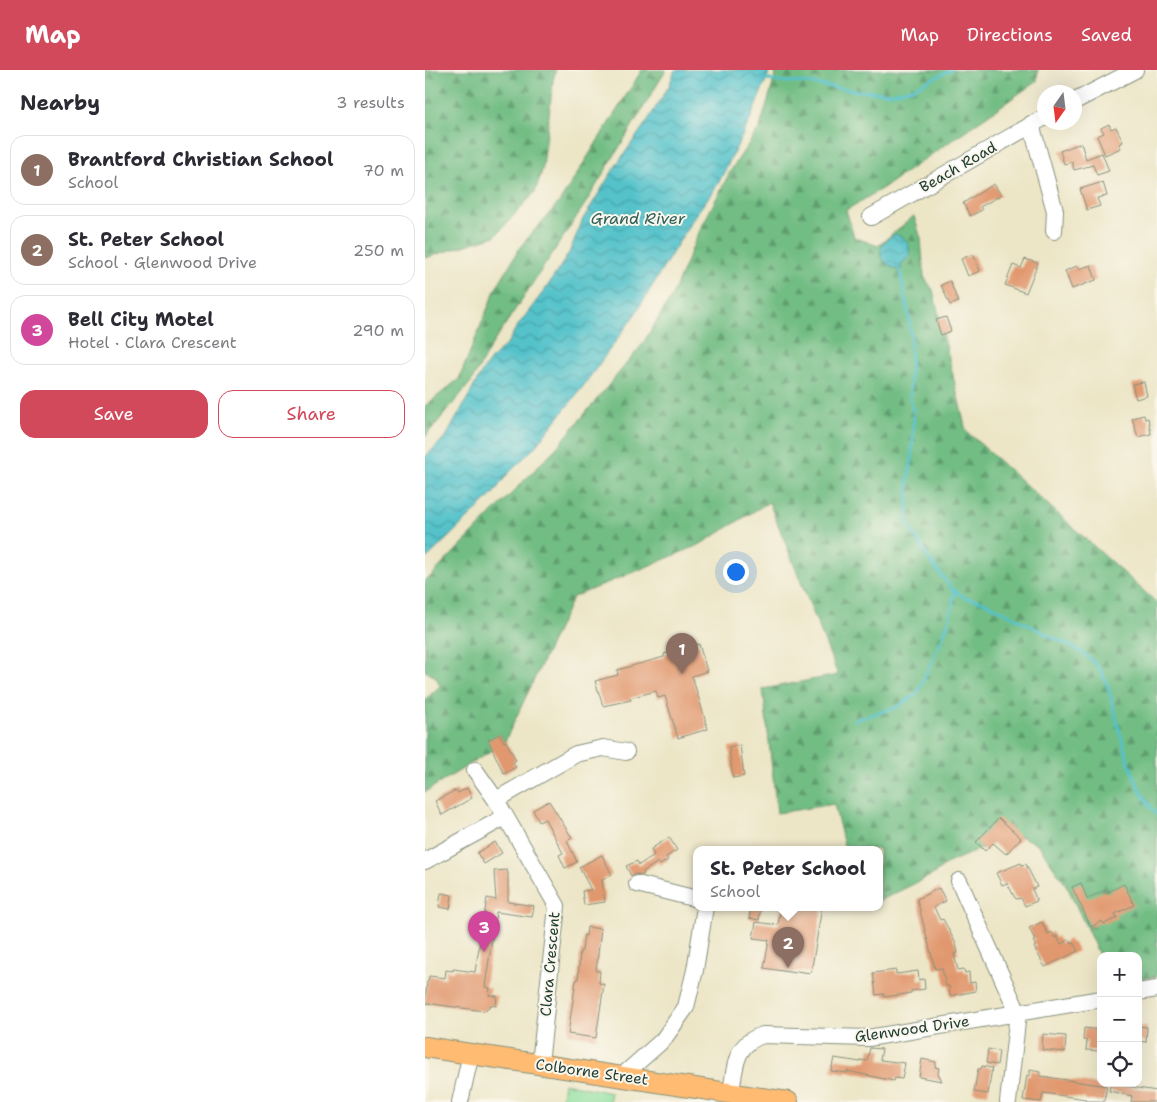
<!DOCTYPE html>
<meta charset="utf-8">
<style>
:root{--surface:#fff;--page:#f2f2f3;--text:#2b2b33;--muted:#7c7c81;--line:#e1e1e2;--accent:#d1495b}
body{margin:0;font-family:"Shantell Sans",sans-serif;background:var(--page);color:var(--text)}
.controls{position:absolute;right:15px;bottom:15px;display:grid;overflow:hidden;border-radius:10px;box-shadow:0 5px 20px #0002}
.controls button{width:45px;height:45px;display:grid;place-items:center;padding:0;border:0;border-bottom:1px solid var(--line);background:var(--surface);color:var(--text);font:25px sans-serif}
.compass{position:absolute;left:612px;top:15px;width:45px;height:45px;border-radius:50%;background:var(--surface);box-shadow:0 5px 20px #0002;rotate:194deg}
.you{position:absolute;left:310px;top:501px;width:18px;height:18px;margin:-12px;border:4px solid #fff;border-radius:50%;background:#1a73e8;box-shadow:0 0 0 8px #1a73e833}
.badge{display:grid;place-items:center;width:32px;height:32px;border-radius:50%;background:var(--accent);color:#fff;font-size:16px;font-weight:700}
.pin{position:absolute;translate:-50% -41px;filter:drop-shadow(0 1px 2px #0008)}
.pin::after{content:'';position:absolute;top:26px;width:18px;height:15px;background:inherit;clip-path:polygon(0 0,100% 0,50% 100%)}
.popup{position:absolute;left:268px;top:776px;width:190px;height:65px;box-sizing:border-box;display:grid;place-content:center;border-radius:10px;background:var(--surface);filter:drop-shadow(0 1px 4px #0005);font-size:16px;white-space:nowrap;color:var(--muted)}
.popup b{font-size:19px;color:var(--text)}
.popup::after{content:'';position:absolute;left:50%;top:100%;margin-left:-10px;border:10px solid transparent;border-top-color:var(--surface)}
.list{margin:0;padding:0;list-style:none}
h2{display:flex;justify-content:space-between;align-items:center;height:65px;margin:0;padding:0 20px;font-size:21px}
h2 small{font-size:16px;font-weight:400;color:var(--muted)}
.list li{display:grid;grid-template-columns:32px 1fr auto;gap:15px;align-items:center;box-sizing:border-box;height:70px;margin:0 10px 10px;padding:0 10px;border:1px solid var(--line);border-radius:15px}
.list b{display:block;font-size:19px;white-space:nowrap}
.list p{margin:0;font-size:16px;white-space:nowrap;color:var(--muted)}
.list em{font-size:16px;font-style:normal;color:var(--muted)}
.actions{display:flex;gap:10px;padding:15px 20px}
.actions a{flex:1;padding:11px 0;border:1px solid var(--accent);border-radius:15px;text-align:center;font-size:18px;color:var(--accent)}
.actions .main{background:var(--accent);color:#fff}
.icon{flex:none;width:28px;height:28px;fill:none;stroke:currentColor;stroke-width:2;stroke-linecap:round;stroke-linejoin:round}
.map{position:relative;flex:none;width:732px;height:1032px;overflow:hidden}
header{display:flex;align-items:center;gap:30px;box-sizing:border-box;height:70px;padding:0 25px;background:var(--accent);color:#fff}
header strong{font-size:24px}
nav{display:flex;gap:28px;margin-inline-start:auto;font-size:18px}
main{display:flex}
aside{flex:1;background:var(--surface)}
.map>svg:first-child{display:block}
.green{fill:#8ede9d;stroke:#568e68}
.forest{fill:url(#forest-firs);stroke:#487d5c}
.water{fill:url(#water-waves);stroke:#3a807f}
.lines{fill:none;stroke-linecap:round;stroke-linejoin:round}
.stream{stroke:#54c2ca;stroke-width:3}
.building{fill:#e1986e}
.minor-casing{stroke:#86917d;stroke-width:18}
.major-casing{stroke:#86917d;stroke-width:22}
.minor{stroke:#fff;stroke-width:16}
.major{stroke:#ffbb71;stroke-width:20}
.labels{text-anchor:middle;dominant-baseline:central;stroke-width:4;stroke-linejoin:round;paint-order:stroke}
.street-label{font-size:15px;fill:#1f3d34;stroke:#fbf7ec}
.water-label{font-size:16px;font-style:italic;fill:#2c5e5a;stroke:#fbf7ec}
</style>
<header>
<strong>Map</strong>
<nav><a>Map</a><a>Directions</a><a>Saved</a></nav>
</header>
<main>
<aside>
<h2>Nearby<small>3 results</small></h2>
<ul class="list">
<li><span class="badge" style="background:#8d6e63">1</span><div><b>Brantford Christian School</b><p>School</p></div><em>70 m</em></li>
<li><span class="badge" style="background:#8d6e63">2</span><div><b>St. Peter School</b><p>School · Glenwood Drive</p></div><em>250 m</em></li>
<li><span class="badge" style="background:#d1479c">3</span><div><b>Bell City Motel</b><p>Hotel · Clara Crescent</p></div><em>290 m</em></li>
</ul>
<div class="actions"><a class="main">Save</a><a>Share</a></div>
</aside>
<div class="map">
<svg width="732" height="1032" viewBox="0 0 732 1032">
<defs>
<pattern id="forest-firs" width="22" height="20" patternUnits="userSpaceOnUse" patternTransform="scale(1.25)"><rect width="22" height="20" fill="#72bd84"/><path d="M5 1l3.5 6h-7zM16 11l3.5 6h-7z" fill="#5d9b6d"/></pattern>
<pattern id="water-waves" width="16" height="10" patternUnits="userSpaceOnUse" patternTransform="scale(1.25)"><rect width="16" height="10" fill="#54c2ca"/><path d="M0 5q4-4 8 0t8 0" fill="none" stroke="#459fa5"/></pattern>
</defs>
<rect width="100%" height="100%" fill="#fbf7ec"/>
<filter id="ink" filterUnits="userSpaceOnUse"><feTurbulence type="fractalNoise" baseFrequency=".02" numOctaves="2"/><feDisplacementMap in="SourceGraphic" scale="10" xChannelSelector="R" yChannelSelector="G"/><feConvolveMatrix kernelMatrix="1 2 1 2 8 2 1 2 1" color-interpolation-filters="sRGB"/></filter>
<filter id="wash" filterUnits="userSpaceOnUse"><feTurbulence type="fractalNoise" baseFrequency=".0096" numOctaves="4" result="noise"/><feDisplacementMap in="SourceGraphic" scale="20" xChannelSelector="R" yChannelSelector="G"/><feGaussianBlur stdDeviation="1.12" result="paint"/><feColorMatrix in="noise" values="0 0 0 0 0 0 0 0 0 0 0 0 0 0 0 0 0 1.4 0 .05"/><feComposite in="paint" operator="in"/></filter>
<g filter="url(#wash)">
<rect width="100%" height="100%" fill="#ece5c6"/>
<!-- green -->
<path class="green" d="M 139,1013 L 186,1023 L 184,1032 L 136,1032 Z"/>
<!-- forest -->
<path class="forest" d="M 0,0 L 131,0 L 128,10 L 118,97 L 110,122 L 70,166 L 0,188 Z
M 217,0 L 241,0 L 160,134 L 66,276 L 46,312 L 0,367 L 0,336 L 34,309 L 71,218 L 96,176 L 135,131 Z
M 352,0 L 613,0 L 612,11 L 458,118 L 421,140 L 429,167 L 453,176 L 489,146 L 496,169 L 499,207 L 508,220 L 541,361 L 732,533 L 732,906 L 713,910 L 713,886 L 676,886 L 675,887 L 643,818 L 613,774 L 595,766 L 571,772 L 523,793 L 509,804 L 454,831 L 454,779 L 420,779 L 409,734 L 352,743 L 338,619 L 413,605 L 344,432 L 274,475 L 148,527 L 79,673 L 0,722 L 0,630 L 15,616 L 11,607 L 0,601 L 0,510 L 5,507 L 134,375 L 217,275 L 247,226 L 275,160 L 306,100 L 335,57 Z"/>
<!-- water -->
<path class="water" d="M 250,0 L 345,0 L 325,50 L 293,114 L 269,147 L 209,246 L 156,319 L 109,378 L 81,406 L 68,424 L 0,490 L 0,387 L 22,365 L 58,300 L 68,287 L 82,274 L 91,258 L 122,217 L 144,183 L 158,149 L 190,97 L 223,50 L 244,16 Z
M 471,164 C 482,169 485,174 485,186 L 477,193 L 475,201 C 470,198 461,195 458,189 C 451,179 462,167 471,164 Z"/>
<g class="lines">
<!-- stream -->
<path class="stream" d="M 340,8 L 348,11 L 381,13 L 433,21 L 467,23 L 488,18 L 526,0
M 475,201 L 484,248 L 486,266 L 485,328 L 489,344 L 487,389 L 483,410 L 483,454 L 505,491 L 528,520 L 541,528 L 557,531 C 579,541 600,553 621,564 C 639,573 660,581 673,597 C 682,609 685,625 689,640 C 698,674 708,719 732,745
M 429,650 L 470,638 L 492,624 L 518,566 L 525,547 L 530,520"/>
</g>
<g id="blocks">
<!-- building -->
<path class="building" d="M 684,54 L 686,59 L 691,57 L 698,72 L 694,74 L 696,78 L 680,85 L 672,66 L 679,63 L 676,58 Z
M 656,73 L 661,89 L 677,83 L 684,101 L 672,105 L 668,95 L 649,100 L 647,92 L 639,94 L 635,81 Z
M 678,112 L 682,126 L 672,128 L 675,136 L 662,140 L 655,119 Z
M 569,114 L 576,125 L 555,137 L 557,140 L 545,146 L 538,133 Z
M 548,184 L 555,201 L 543,206 L 536,189 Z
M 600,189 L 613,193 L 601,223 L 580,215 L 588,195 L 596,198 Z
M 666,195 L 671,210 L 647,219 L 640,201 L 652,196 L 654,199 Z
M 525,211 L 533,232 L 525,235 L 516,215 Z
M 521,247 L 526,261 L 516,265 L 511,250 Z
M 719,312 L 722,326 L 711,329 L 707,314 Z
M 719,345 L 720,349 L 723,348 L 726,364 L 713,367 L 707,348 Z
M 274,574 L 282,601 L 267,606 L 283,659 L 253,668 L 240,626 L 233,628 L 231,621 L 205,628 L 206,630 L 178,636 L 170,611 L 193,605 L 192,600 L 239,587 L 239,584 Z
M 74,664 L 79,672 L 81,671 L 91,690 L 88,692 L 91,697 L 79,704 L 63,670 Z
M 315,675 L 319,706 L 308,708 L 304,677 Z
M 42,718 L 47,728 L 17,745 L 10,731 L 31,720 L 33,723 Z
M 124,731 L 147,768 L 142,771 L 152,792 L 140,798 L 134,785 L 138,783 L 120,749 L 114,752 L 108,740 Z
M 574,748 L 596,768 L 581,784 L 568,773 L 560,781 L 551,772 Z
M 244,767 L 252,780 L 241,787 L 243,790 L 235,795 L 233,792 L 218,802 L 219,804 L 218,805 L 210,804 L 206,806 L 201,796 L 212,791 L 214,795 L 229,785 L 226,779 Z
M 70,772 L 77,783 L 59,794 L 52,783 Z
M 177,785 L 187,805 L 177,810 L 180,832 L 159,835 L 157,821 L 166,820 L 154,797 Z
M 596,793 L 597,795 L 601,794 L 612,817 L 607,819 L 612,831 L 600,836 L 596,828 L 592,829 L 590,828 L 582,813 L 577,815 L 571,803 Z
M 82,800 L 83,803 L 83,832 L 109,836 L 107,847 L 71,842 L 60,917 L 65,918 L 64,925 L 72,926 L 71,936 L 66,935 L 59,941 L 0,933 L 2,912 L 3,912 L 4,906 L 20,908 L 21,900 L 28,901 L 28,899 L 50,902 L 62,828 L 71,830 L 69,801 Z
M 656,813 L 662,829 L 680,820 L 681,823 L 699,814 L 709,835 L 690,844 L 692,848 L 679,854 L 677,851 L 666,857 L 647,817 Z
M 514,818 L 521,831 L 509,837 L 515,850 L 518,849 L 531,874 L 533,883 L 529,884 L 533,900 L 539,899 L 540,903 L 544,902 L 545,913 L 550,912 L 551,921 L 525,926 L 524,916 L 521,916 L 517,898 L 510,899 L 492,829 Z
M 16,823 L 27,825 L 25,839 L 14,837 Z
M 326,837 L 336,837 L 334,850 L 324,848 Z
M 356,837 L 397,837 L 386,903 L 371,901 L 370,903 L 339,898 L 344,870 L 328,868 L 331,852 L 353,855 Z
M 617,852 L 623,864 L 627,862 L 630,868 L 632,866 L 636,874 L 644,869 L 646,873 L 648,872 L 653,881 L 620,897 L 609,877 L 611,876 L 608,871 L 610,870 L 604,858 Z
M 162,857 L 176,859 L 171,901 L 175,901 L 174,913 L 179,914 L 171,968 L 143,964 L 151,910 L 153,910 L 155,881 L 157,881 L 159,865 L 161,866 Z
M 471,900 L 471,904 L 493,901 L 494,910 L 499,909 L 500,919 L 486,921 L 486,923 L 474,925 L 459,927 L 459,924 L 451,925 L 448,903 Z
M 713,956 L 722,957 L 721,972 L 713,971 Z
M 659,958 L 676,960 L 676,981 L 661,980 L 662,971 L 658,970 Z
M 618,964 L 641,966 L 640,982 L 617,980 Z
M 445,978 L 457,979 L 455,990 L 480,993 L 477,1009 L 470,1008 L 469,1011 L 422,1001 L 422,1003 L 406,1001 L 409,988 L 436,992 L 436,990 L 442,991 Z
M 563,979 L 574,981 L 572,995 L 561,993 Z
M 497,989 L 511,992 L 510,997 L 514,998 L 513,1003 L 517,1011 L 494,1007 Z
M 557,996 L 567,998 L 563,1024 L 549,1022 L 553,999 L 556,999 Z
M 605,1000 L 615,1002 L 615,1006 L 682,1016 L 679,1031 L 660,1031 L 661,1029 L 618,1023 L 616,1032 L 598,1030 L 602,1005 L 605,1006 Z
M 686,1013 L 700,1013 L 699,1016 L 732,1021 L 732,1032 L 706,1032 L 707,1026 L 684,1021 Z"/>
</g>
</g>
<g filter="url(#ink)">
<use href="#blocks" fill-opacity="0" stroke="#86917d" stroke-width="1"/>
<g class="lines">
<!-- minor casing -->
<g class="minor-casing">
<path id="minor" d="M 650,31 L 710,0
M 606,54 L 630,141 L 629,161
M 446,147 L 620,47
M 50,700 L 71,730 L 132,836 L 115,994
M 71,730 L 151,684 L 178,678 L 201,682
M 0,791 L 80,747
M 534,811 L 593,943 L 583,1032
M 212,814 L 272,829
M 713,922 L 732,919
M 197,1006 L 238,970 L 261,937 L 270,900 L 280,837
M 306,1023 C 310,997 309,974 338,965 L 443,968 L 676,929
M 35,1032 L 46,983"/>
</g>
<!-- major casing -->
<g class="major-casing">
<path id="major" d="M 0,977 L 363,1032"/>
</g>
<!-- minor -->
<use href="#minor" class="minor"/>
<!-- major -->
<use href="#major" class="major"/>
</g>
</g>
<g class="labels">
<!-- street labels -->
<g class="street-label">
<text transform="translate(533 97) rotate(-30)">Beach Road</text>
<text transform="translate(125 894) rotate(-85)">Clara Crescent</text>
<text transform="translate(487 959) rotate(-8)">Glenwood Drive</text>
<text transform="translate(167 1002) rotate(8)">Colborne Street</text>
</g>
<!-- water labels -->
<g class="water-label">
<text x="213" y="148">Grand River</text>
</g>
</g>
</svg>
<div class="controls">
<button>+</button>
<button>−</button>
<button><svg class="icon" aria-label="locate" viewBox="0 0 24 24"><circle cx="12" cy="12" r="6"/><path d="M12 2v4M12 18v4M2 12h4M18 12h4"/></svg></button>
</div>
<svg class="compass" viewBox="-18 -18 36 36"><path d="M0-13l5 13h-10z" fill="#e53935"/><path d="M0 13l5-13h-10z" fill="#7c7c81"/></svg>
<div class="you"></div>
<div class="pin badge" style="left:257px;top:604px;background:#8d6e63">1</div>
<div class="pin badge" style="left:363px;top:898px;background:#8d6e63">2</div>
<div class="popup"><b>St. Peter School</b>School</div>
<div class="pin badge" style="left:59px;top:882px;background:#d1479c">3</div>
</div>
</main>
